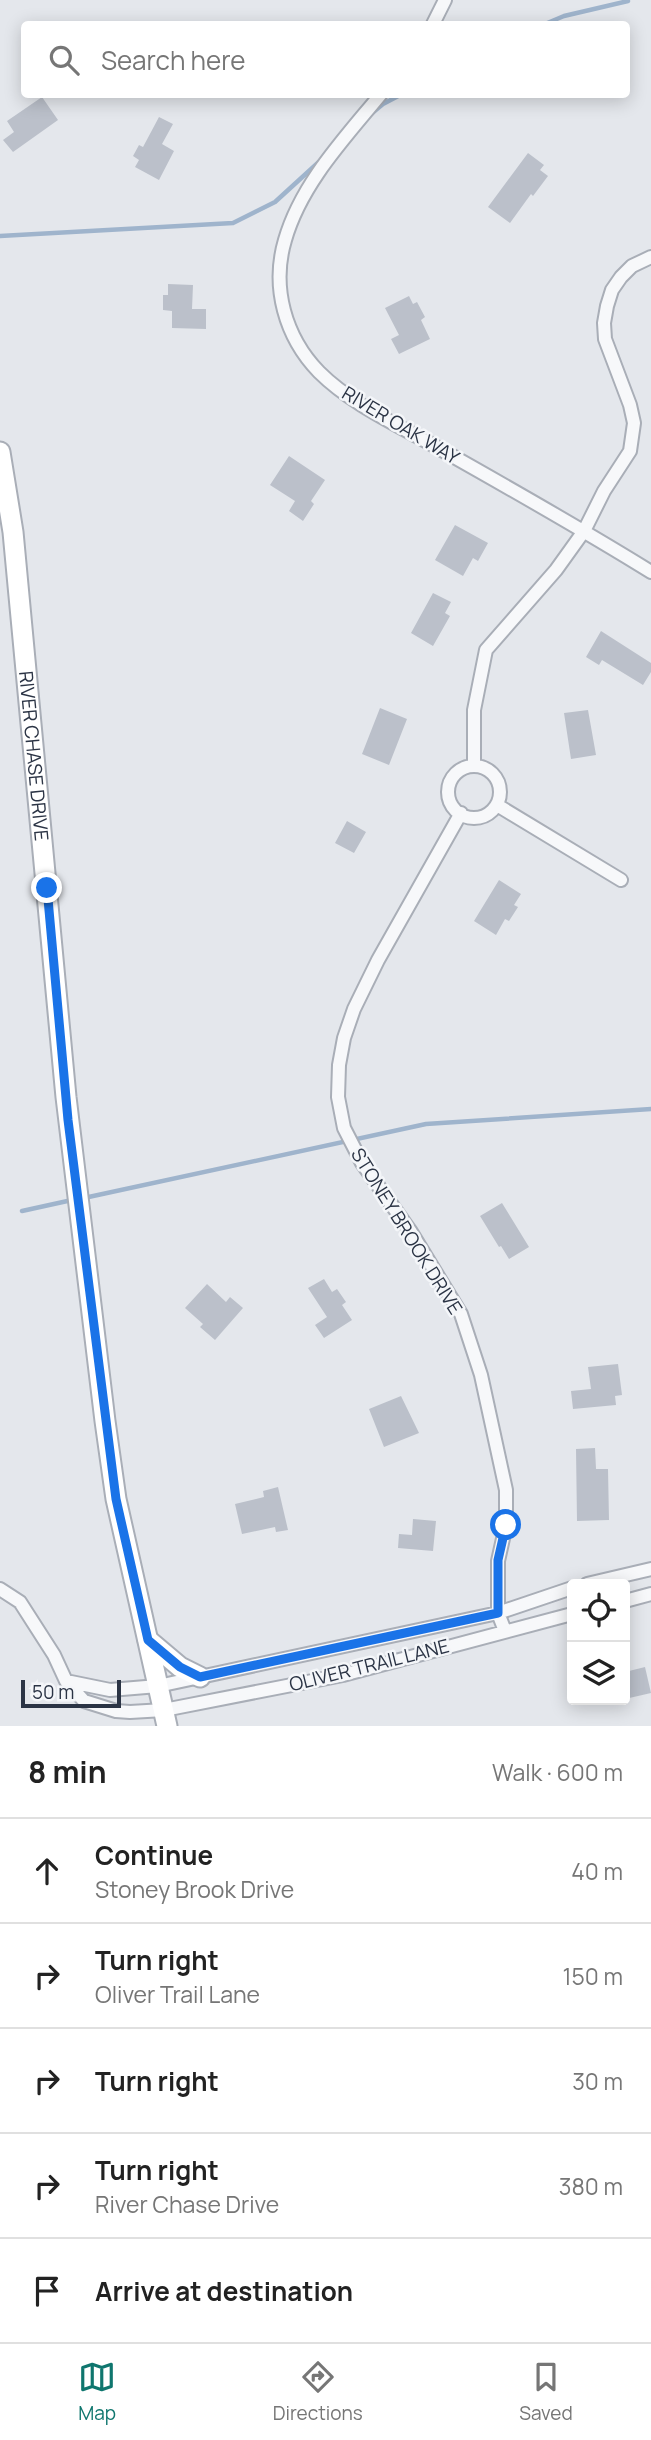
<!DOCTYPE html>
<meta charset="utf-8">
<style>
:root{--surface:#fff;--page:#f2f2f2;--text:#222;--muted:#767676;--line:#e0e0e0;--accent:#0f766e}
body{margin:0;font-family:Manrope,sans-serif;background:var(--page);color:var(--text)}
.controls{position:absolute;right:21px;bottom:21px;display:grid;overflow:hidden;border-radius:7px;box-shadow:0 4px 18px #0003}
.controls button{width:63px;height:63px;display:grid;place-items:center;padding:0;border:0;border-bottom:2px solid var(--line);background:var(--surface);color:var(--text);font:35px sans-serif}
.scale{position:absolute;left:21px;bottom:18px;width:100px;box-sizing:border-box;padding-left:7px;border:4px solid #2b3445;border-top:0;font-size:19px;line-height:24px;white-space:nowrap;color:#2b3445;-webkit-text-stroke:5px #f4f6f9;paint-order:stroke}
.stop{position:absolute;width:21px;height:21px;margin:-16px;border:5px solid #1a73e8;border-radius:50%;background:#fff}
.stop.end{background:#1a73e8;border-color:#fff;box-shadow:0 2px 7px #0008}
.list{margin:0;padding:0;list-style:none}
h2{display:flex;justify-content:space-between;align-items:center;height:91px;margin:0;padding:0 28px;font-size:30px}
h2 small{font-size:23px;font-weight:400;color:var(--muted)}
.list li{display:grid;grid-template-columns:46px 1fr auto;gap:21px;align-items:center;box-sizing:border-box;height:105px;padding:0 28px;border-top:2px solid var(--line)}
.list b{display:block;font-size:26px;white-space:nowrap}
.list p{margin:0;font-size:23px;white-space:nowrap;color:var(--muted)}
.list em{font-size:23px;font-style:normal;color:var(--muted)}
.icon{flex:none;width:38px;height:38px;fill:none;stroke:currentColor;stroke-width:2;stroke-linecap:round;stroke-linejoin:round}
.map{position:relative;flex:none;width:651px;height:1726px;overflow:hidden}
.search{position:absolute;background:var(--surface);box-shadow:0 4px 18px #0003;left:21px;right:21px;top:21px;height:77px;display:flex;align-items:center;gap:18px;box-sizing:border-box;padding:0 24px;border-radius:7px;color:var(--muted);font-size:26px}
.sheet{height:616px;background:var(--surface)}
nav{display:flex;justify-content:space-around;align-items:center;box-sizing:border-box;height:98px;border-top:2px solid var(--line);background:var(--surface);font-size:19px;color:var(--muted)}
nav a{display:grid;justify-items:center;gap:4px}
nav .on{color:var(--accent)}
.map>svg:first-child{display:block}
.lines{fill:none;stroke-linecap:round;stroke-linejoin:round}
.stream{stroke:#9fb4cc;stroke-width:4.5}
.building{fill:#bbc0ca}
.street-casing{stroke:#a9aeb7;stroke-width:16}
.secondary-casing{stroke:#a9aeb7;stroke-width:23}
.street{stroke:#f7f8fa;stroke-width:12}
.secondary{stroke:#fff;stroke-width:19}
.route{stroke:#1a73e8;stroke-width:9}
.labels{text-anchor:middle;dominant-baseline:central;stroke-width:5;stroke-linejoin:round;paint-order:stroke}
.street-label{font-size:19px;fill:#2b3445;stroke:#f4f6f9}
</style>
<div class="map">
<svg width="651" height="1726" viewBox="0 0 651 1726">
<rect width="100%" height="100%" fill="#e4e7ec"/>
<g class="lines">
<!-- stream -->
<path class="stream" d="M 545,24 L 564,16 L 628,1
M 371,114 L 383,104 L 402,94
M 0,236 L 233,223 L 275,202 L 321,160
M 84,1198 L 426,1124 L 651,1109
M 22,1211 L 72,1200"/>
</g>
<!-- building -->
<path class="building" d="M 42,97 L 58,120 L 13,152 L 3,140 L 14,132 L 7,121 Z
M 159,117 L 173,124 L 162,144 L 174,151 L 159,180 L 135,167 L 139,160 L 133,156 L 139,145 L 143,147 Z
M 528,153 L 544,165 L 540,170 L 548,176 L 533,196 L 531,194 L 510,223 L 488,207 Z
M 168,284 L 193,285 L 192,309 L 206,309 L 206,329 L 172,328 L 172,311 L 163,310 L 163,295 L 168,295 Z
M 409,296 L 413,304 L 417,302 L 425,317 L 421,320 L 430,339 L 399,354 L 391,339 L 399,335 L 385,308 Z
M 289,456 L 325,480 L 311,501 L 314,504 L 303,521 L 289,511 L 295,501 L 270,485 Z
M 455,525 L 488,543 L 478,561 L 473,558 L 463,576 L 435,560 Z
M 433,593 L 451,602 L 445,613 L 450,616 L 433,646 L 411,633 Z
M 601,631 L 651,663 L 651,672 L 643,685 L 602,660 L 599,665 L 586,657 Z
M 380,708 L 407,719 L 389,765 L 362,754 Z
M 588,710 L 596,755 L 571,759 L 564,713 Z
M 347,821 L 366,832 L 354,853 L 335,843 Z
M 499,880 L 521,894 L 514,905 L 518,907 L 509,921 L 505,919 L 496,935 L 474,921 Z
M 502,1203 L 529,1247 L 509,1259 L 501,1246 L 499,1247 L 480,1216 Z
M 324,1279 L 332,1292 L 337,1289 L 346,1302 L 342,1305 L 352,1320 L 324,1338 L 315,1325 L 327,1317 L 308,1288 Z
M 207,1284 L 226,1302 L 230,1297 L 243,1308 L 215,1340 L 200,1327 L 203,1324 L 185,1308 Z
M 618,1364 L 622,1395 L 615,1396 L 616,1405 L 573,1409 L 571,1391 L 591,1389 L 588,1367 Z
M 401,1396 L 419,1433 L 384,1447 L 369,1409 Z
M 595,1448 L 596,1469 L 608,1469 L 609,1520 L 577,1521 L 576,1449 Z
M 278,1487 L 288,1530 L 276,1532 L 275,1527 L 242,1534 L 235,1504 L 264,1497 L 263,1491 Z
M 413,1519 L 436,1521 L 433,1551 L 398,1548 L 399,1534 L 412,1535 Z
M 645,1667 L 651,1693 L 625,1699 L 625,1672 Z"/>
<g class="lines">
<!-- street casing -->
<g class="street-casing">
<path id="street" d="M 433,24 L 445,0
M 381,94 C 344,139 301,184 285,240 C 271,287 285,337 319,372 C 352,405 400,426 440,449 C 511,489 582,529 651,572
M 474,766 L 474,710 L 486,650 L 556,570 L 584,531 L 604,491 L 630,451 L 634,423 L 630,405 L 605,339 L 604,323 L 607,306 L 612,290 L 621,277 L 632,266 L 651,257
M448 792a26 26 0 1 1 52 0a26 26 0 1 1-52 0Z
M 497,805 L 621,880
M 461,813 L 378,960 L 354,1009 L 344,1038 L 339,1065 L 338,1097 L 344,1128 L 362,1163 L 411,1232 L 461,1314 L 481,1375 L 506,1490 L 506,1525 L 498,1561 L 498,1613 L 505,1631
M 587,1584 L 651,1569
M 0,1589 L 20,1602 L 54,1655 L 66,1681 L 84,1701 L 116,1711 L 130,1712 L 164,1710 L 343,1675 L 572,1614
M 625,1601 L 651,1594
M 66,1681 L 110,1690 L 158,1686 L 498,1613 L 572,1588"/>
</g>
<!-- secondary casing -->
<g class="secondary-casing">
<g id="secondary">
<path id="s1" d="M 0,452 L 13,532 L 66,1097 L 105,1421 L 116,1499 L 167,1726"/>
<path d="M 148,1640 L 180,1667 L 200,1677"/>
</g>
</g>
<!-- street -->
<use href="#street" class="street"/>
<!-- secondary -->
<use href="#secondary" class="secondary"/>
</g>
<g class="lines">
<!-- route -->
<path class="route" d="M 47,888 L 68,1120 L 116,1499 L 148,1640 L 180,1667 L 200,1677 L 498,1613 L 498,1560 L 506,1525"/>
</g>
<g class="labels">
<!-- street labels -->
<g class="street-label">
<text transform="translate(401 425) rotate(31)">RIVER OAK WAY</text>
<text stroke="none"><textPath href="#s1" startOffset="306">RIVER CHASE DRIVE</textPath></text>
<text transform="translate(407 1231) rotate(58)">STONEY BROOK DRIVE</text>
<text transform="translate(369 1665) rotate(-14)">OLIVER TRAIL LANE</text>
</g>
</g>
</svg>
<div class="controls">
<button><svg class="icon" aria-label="locate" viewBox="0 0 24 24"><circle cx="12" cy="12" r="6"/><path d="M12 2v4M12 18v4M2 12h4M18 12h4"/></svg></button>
<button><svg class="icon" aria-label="layers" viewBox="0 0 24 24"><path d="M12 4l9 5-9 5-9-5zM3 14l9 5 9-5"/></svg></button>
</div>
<div class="scale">50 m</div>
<div class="stop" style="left:506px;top:1525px"></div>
<div class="stop end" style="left:47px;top:888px"></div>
<div class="search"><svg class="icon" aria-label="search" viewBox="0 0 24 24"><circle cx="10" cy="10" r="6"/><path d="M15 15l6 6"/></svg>Search here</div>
</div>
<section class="sheet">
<h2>8 min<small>Walk · 600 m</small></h2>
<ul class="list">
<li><svg class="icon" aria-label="ahead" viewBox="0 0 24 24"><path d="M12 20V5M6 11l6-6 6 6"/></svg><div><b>Continue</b><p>Stoney Brook Drive</p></div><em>40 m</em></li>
<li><svg class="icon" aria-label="right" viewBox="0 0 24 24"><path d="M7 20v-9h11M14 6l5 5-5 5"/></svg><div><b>Turn right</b><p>Oliver Trail Lane</p></div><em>150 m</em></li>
<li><svg class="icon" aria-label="right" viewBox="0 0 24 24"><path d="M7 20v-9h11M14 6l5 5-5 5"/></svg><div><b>Turn right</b></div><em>30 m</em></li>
<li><svg class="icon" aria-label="right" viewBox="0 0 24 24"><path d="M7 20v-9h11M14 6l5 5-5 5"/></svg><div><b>Turn right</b><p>River Chase Drive</p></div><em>380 m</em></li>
<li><svg class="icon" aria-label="arrive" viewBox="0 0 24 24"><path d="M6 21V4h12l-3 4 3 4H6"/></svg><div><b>Arrive at destination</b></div></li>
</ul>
</section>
<nav>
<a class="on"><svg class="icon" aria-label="map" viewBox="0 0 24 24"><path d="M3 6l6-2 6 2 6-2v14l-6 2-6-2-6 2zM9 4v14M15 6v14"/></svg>Map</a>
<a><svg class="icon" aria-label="directions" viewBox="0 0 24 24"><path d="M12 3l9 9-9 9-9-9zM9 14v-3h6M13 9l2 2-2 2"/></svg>Directions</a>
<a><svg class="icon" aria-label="saved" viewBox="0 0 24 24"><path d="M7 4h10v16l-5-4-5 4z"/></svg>Saved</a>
</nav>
